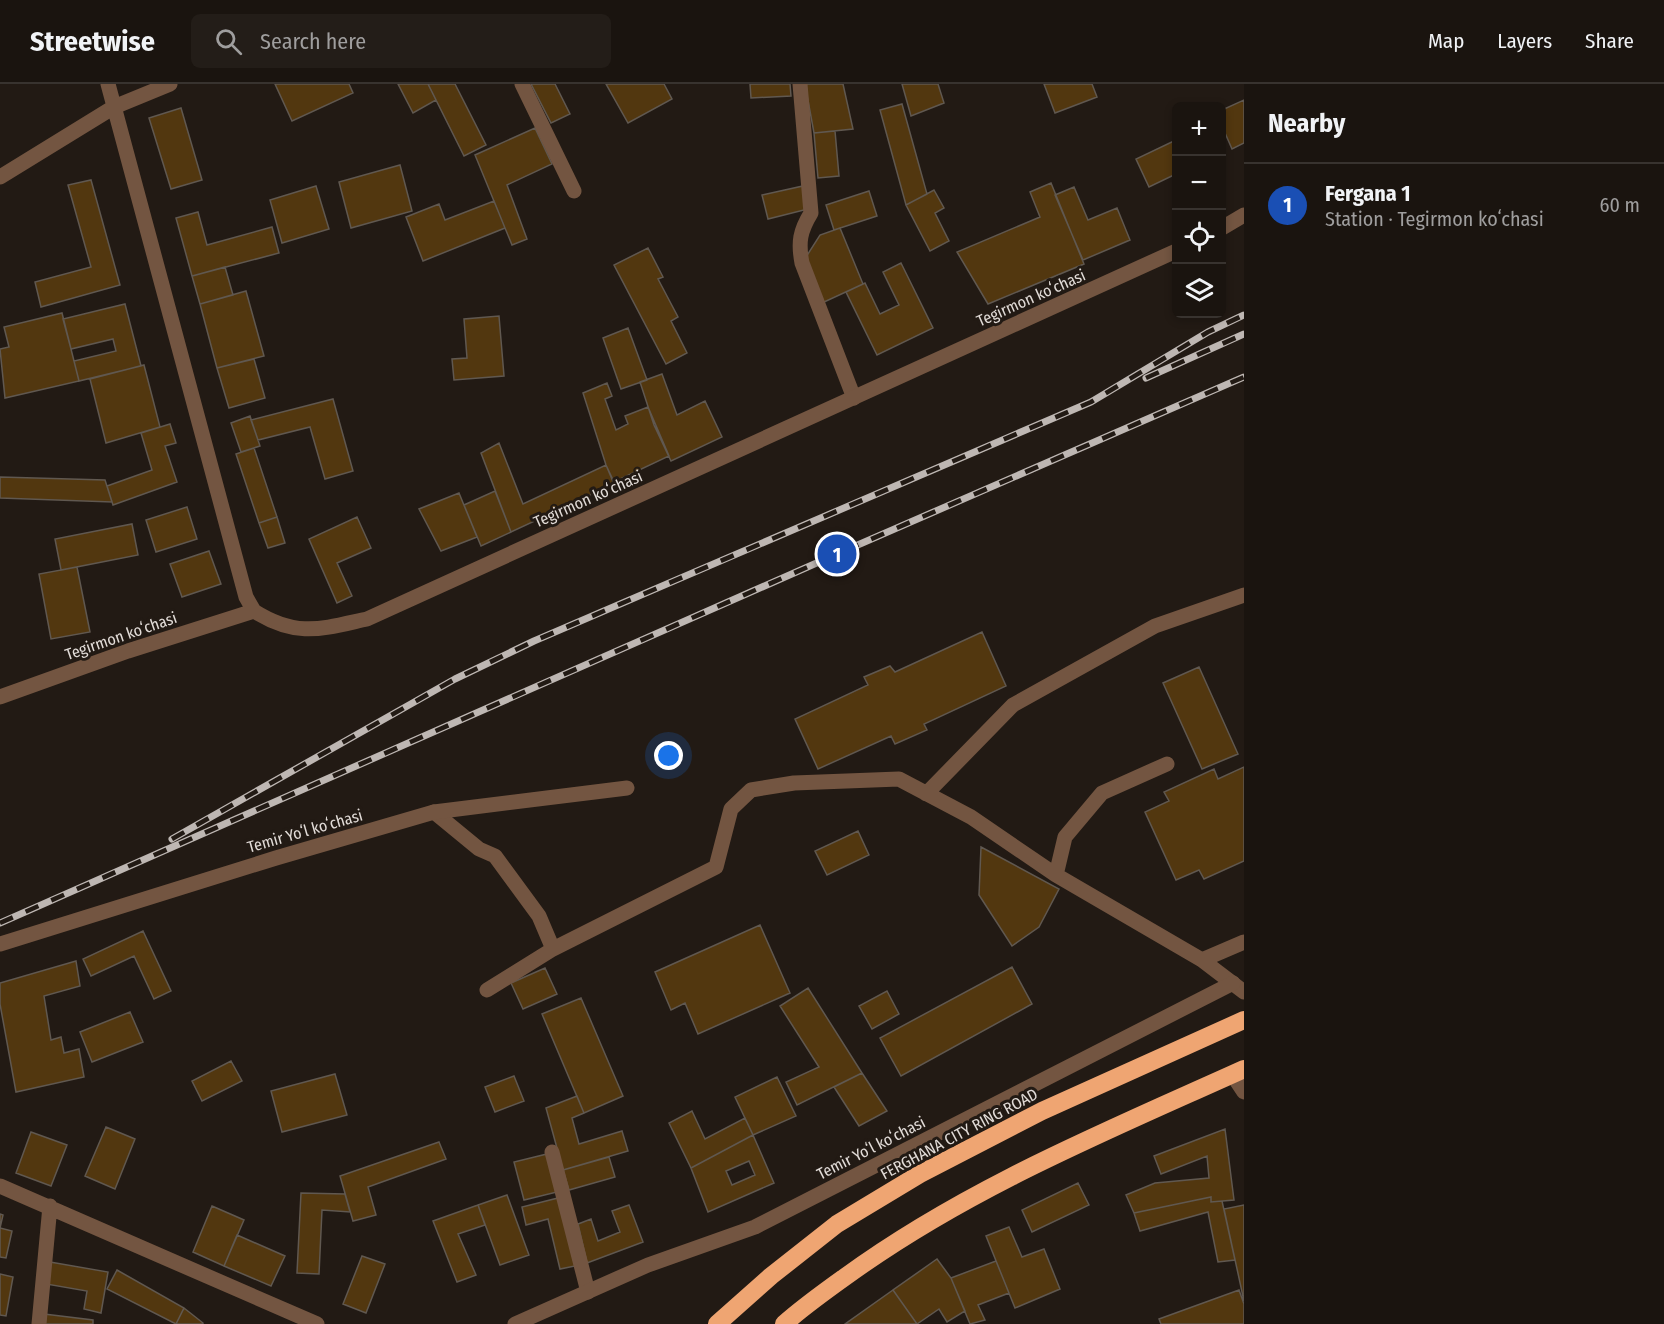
<!DOCTYPE html>
<meta charset="utf-8">
<style>
:root{--surface:#1a140f;--page:#231d18;--text:#f1f3f6;--muted:#9f9e9e;--line:#38332f;--accent:#c8a6ef}
body{margin:0;font-family:"Fira Sans Condensed",sans-serif;background:var(--page);color:var(--text)}
.controls{position:absolute;right:18px;top:18px;display:grid;overflow:hidden;border-radius:9px;box-shadow:0 3px 9px #0003}
.controls button{width:54px;height:54px;display:grid;place-items:center;padding:0;border:0;border-bottom:2px solid var(--line);background:var(--surface);color:var(--text);font:30px sans-serif}
.you{position:absolute;left:669px;top:672px;width:21px;height:21px;margin:-15px;border:4px solid #fff;border-radius:50%;background:#1a73e8;box-shadow:0 0 0 9px #1a73e833}
.badge{display:grid;place-items:center;width:39px;height:39px;border-radius:50%;background:var(--accent);color:#fff;font-size:20px;font-weight:700}
.pin{position:absolute;translate:-50% -50%;border:3px solid #fff;box-shadow:0 2px 6px #0006}
.list{margin:0;padding:0;list-style:none}
h2{display:flex;justify-content:space-between;align-items:center;height:78px;margin:0;padding:0 24px;font-size:26px}
h2 small{font-size:20px;font-weight:400;color:var(--muted)}
.list li{display:grid;grid-template-columns:39px 1fr auto;gap:18px;align-items:center;box-sizing:border-box;height:84px;padding:0 24px;border-top:2px solid var(--line)}
.list b{display:block;font-size:22px;white-space:nowrap}
.list p{margin:0;font-size:20px;white-space:nowrap;color:var(--muted)}
.list em{font-size:20px;font-style:normal;color:var(--muted)}
.icon{flex:none;width:33px;height:33px;fill:none;stroke:currentColor;stroke-width:2;stroke-linecap:round;stroke-linejoin:round}
.map{position:relative;flex:none;width:1244px;height:1240px;overflow:hidden}
header{display:flex;align-items:center;gap:36px;box-sizing:border-box;height:84px;padding:0 30px;background:var(--surface);border-bottom:2px solid var(--line)}
header strong{font-size:28px}
nav{display:flex;gap:33px;margin-inline-start:auto;font-size:21px}
.search{width:420px;height:54px;background:var(--page);display:flex;align-items:center;gap:15px;box-sizing:border-box;padding:0 21px;border-radius:9px;color:var(--muted);font-size:22px}
main{display:flex}
aside{flex:1;background:var(--surface)}
.map>svg:first-child{display:block}
.building{fill:#52370f;stroke:#605850;stroke-width:1.5;fill-rule:evenodd}
.lines{fill:none;stroke-linecap:round;stroke-linejoin:round}
.lane{stroke:#735541;stroke-width:15}
.street{stroke:#735541;stroke-width:15}
.highway{stroke:#efa572;stroke-width:18}
.rail-casing{stroke:#beb7b3;stroke-width:7}
.rail{stroke:#221a14;stroke-width:4.5;stroke-dasharray:14;stroke-linecap:butt}
.labels{text-anchor:middle;dominant-baseline:central;stroke-width:6;stroke-linejoin:round;paint-order:stroke}
.street-label{font-size:16px;fill:#e2dcd8;stroke:#221a14}
</style>
<header>
<strong>Streetwise</strong>
<div class="search"><svg class="icon" aria-label="search" viewBox="0 0 24 24"><circle cx="10" cy="10" r="6"/><path d="M15 15l6 6"/></svg>Search here</div>
<nav><a>Map</a><a>Layers</a><a>Share</a></nav>
</header>
<main>
<div class="map">
<svg width="1244" height="1240" viewBox="0 0 1244 1240">
<rect width="100%" height="100%" fill="#221a14"/>
<!-- building -->
<path class="building" d="M 275,0 L 349,0 L 353,9 L 292,37 Z
M 398,0 L 428,0 L 436,16 L 413,29 Z
M 428,0 L 455,0 L 486,61 L 464,72 Z
M 531,0 L 555,0 L 570,30 L 551,39 Z
M 606,0 L 664,0 L 672,15 L 628,39 Z
M 750,0 L 790,0 L 791,12 L 751,14 Z
M 805,0 L 843,0 L 853,45 L 814,49 Z
M 902,0 L 938,0 L 944,19 L 911,32 Z
M 1044,0 L 1092,0 L 1097,13 L 1055,29 Z
M 1244,16 L 1244,59 L 1232,65 L 1222,42 L 1222,26 Z
M 902,20 L 927,110 L 906,121 L 880,26 Z
M 181,24 L 202,96 L 171,105 L 149,34 Z
M 535,44 L 552,80 L 507,101 L 527,155 L 512,161 L 475,71 Z
M 835,47 L 839,92 L 818,94 L 814,49 Z
M 1176,56 L 1176,90 L 1149,103 L 1136,75 Z
M 400,81 L 412,127 L 351,144 L 339,98 Z
M 91,96 L 120,201 L 41,223 L 35,198 L 91,183 L 68,101 Z
M 1051,99 L 1084,180 L 988,220 L 957,168 L 1040,133 L 1030,108 Z
M 316,102 L 329,145 L 282,159 L 270,116 Z
M 803,102 L 808,125 L 768,135 L 762,111 Z
M 1074,103 L 1088,136 L 1117,124 L 1130,156 L 1083,176 L 1055,111 Z
M 934,106 L 944,124 L 935,129 L 949,157 L 930,167 L 906,121 Z
M 869,107 L 877,132 L 834,146 L 826,121 Z
M 494,117 L 505,144 L 423,177 L 406,133 L 439,120 L 445,136 Z
M 198,128 L 207,161 L 272,143 L 279,169 L 192,192 L 176,134 Z
M 840,144 L 863,200 L 822,219 L 806,173 L 820,151 Z
M 648,164 L 663,193 L 658,195 L 678,233 L 671,237 L 687,269 L 666,280 L 614,181 Z
M 901,179 L 933,244 L 877,271 L 846,208 L 865,199 L 880,230 L 899,221 L 883,188 Z
M 225,183 L 233,211 L 200,220 L 192,192 Z
M 246,207 L 264,272 L 217,284 L 200,220 Z
M 125,220 L 141,282 L 79,297 L 74,277 L 116,267 L 113,255 L 71,265 L 63,235 Z
M 62,229 L 79,297 L 5,314 L 0,265 L 9,263 L 4,243 Z
M 499,232 L 504,292 L 454,296 L 452,275 L 467,274 L 464,235 Z
M 628,244 L 647,296 L 621,305 L 603,254 Z
M 254,275 L 265,314 L 229,324 L 217,284 Z
M 144,281 L 160,343 L 106,359 L 90,295 Z
M 662,290 L 677,331 L 705,317 L 722,353 L 671,377 L 654,341 L 640,298 Z
M 607,299 L 612,312 L 605,315 L 616,346 L 628,340 L 625,332 L 648,323 L 669,372 L 614,398 L 606,381 L 583,309 Z
M 333,315 L 353,387 L 325,395 L 310,343 L 258,356 L 251,336 Z
M 250,332 L 260,362 L 241,368 L 231,339 Z
M 170,340 L 176,359 L 165,362 L 177,398 L 113,421 L 107,402 L 152,386 L 141,349 Z
M 499,359 L 523,420 L 606,381 L 614,400 L 511,448 L 481,369 Z
M 254,364 L 277,433 L 259,439 L 236,370 Z
M 0,393 L 105,396 L 112,418 L 0,414 Z
M 495,407 L 511,448 L 481,462 L 464,421 Z
M 459,409 L 477,453 L 441,467 L 419,425 Z
M 187,423 L 197,455 L 156,468 L 146,436 Z
M 277,433 L 285,459 L 268,464 L 259,439 Z
M 357,433 L 371,464 L 337,479 L 352,512 L 337,519 L 309,455 Z
M 132,440 L 138,471 L 61,486 L 55,455 Z
M 209,467 L 221,500 L 182,513 L 170,480 Z
M 77,483 L 90,548 L 51,555 L 39,490 Z
M 982,548 L 1006,602 L 924,640 L 927,646 L 895,660 L 891,652 L 818,685 L 795,635 L 868,601 L 864,593 L 890,582 L 895,588 Z
M 1199,583 L 1238,670 L 1202,685 L 1163,599 Z
M 1244,683 L 1244,777 L 1204,795 L 1199,786 L 1176,796 L 1145,728 L 1169,717 L 1164,708 L 1214,685 L 1218,695 Z
M 858,747 L 869,771 L 827,791 L 815,767 Z
M 981,763 L 1059,805 L 1039,843 L 1012,862 L 979,811 Z
M 760,841 L 790,909 L 698,950 L 685,919 L 671,926 L 655,888 Z
M 143,847 L 171,907 L 154,915 L 134,872 L 91,892 L 83,875 Z
M 76,877 L 80,902 L 44,912 L 51,956 L 61,953 L 64,969 L 79,965 L 84,993 L 16,1008 L 0,920 L 0,899 Z
M 1012,883 L 1032,920 L 901,992 L 880,954 Z
M 545,884 L 557,910 L 523,925 L 511,899 Z
M 808,904 L 862,989 L 797,1021 L 786,998 L 819,983 L 780,922 Z
M 887,907 L 899,930 L 872,945 L 859,922 Z
M 581,914 L 623,1012 L 584,1029 L 542,930 Z
M 130,928 L 143,958 L 92,978 L 80,948 Z
M 231,977 L 242,997 L 202,1017 L 192,997 Z
M 862,989 L 887,1027 L 859,1042 L 834,1003 Z
M 335,990 L 347,1031 L 282,1048 L 271,1007 Z
M 514,992 L 524,1017 L 495,1028 L 485,1003 Z
M 777,993 L 796,1032 L 753,1051 L 735,1013 Z
M 577,1012 L 584,1029 L 572,1034 L 579,1060 L 622,1047 L 628,1067 L 563,1086 L 546,1024 Z
M 692,1027 L 705,1055 L 745,1034 L 753,1051 L 691,1084 L 669,1039 Z
M 106,1043 L 135,1055 L 115,1105 L 85,1092 Z
M 1225,1045 L 1234,1116 L 1211,1118 L 1211,1113 L 1134,1129 L 1126,1111 L 1155,1099 L 1209,1094 L 1207,1072 L 1161,1090 L 1154,1072 Z
M 31,1048 L 67,1061 L 51,1102 L 16,1089 Z
M 753,1051 L 774,1099 L 708,1128 L 691,1084 ZM 749,1077 L 755,1091 L 732,1101 L 726,1087 Z
M 439,1058 L 446,1075 L 368,1103 L 376,1131 L 353,1137 L 340,1092 Z
M 547,1070 L 557,1108 L 524,1116 L 514,1078 Z
M 609,1073 L 615,1093 L 569,1106 L 563,1086 Z
M 1078,1099 L 1089,1121 L 1032,1148 L 1022,1126 Z
M 301,1109 L 345,1110 L 350,1128 L 322,1126 L 319,1190 L 297,1189 Z
M 507,1111 L 529,1171 L 500,1181 L 478,1121 Z
M 1211,1113 L 1211,1118 L 1222,1117 L 1235,1176 L 1218,1178 L 1208,1128 L 1140,1147 L 1134,1129 Z
M 558,1114 L 575,1182 L 560,1185 L 548,1135 L 526,1141 L 522,1123 Z
M 478,1121 L 485,1141 L 458,1150 L 476,1191 L 457,1198 L 433,1137 Z
M 629,1121 L 643,1158 L 587,1179 L 578,1140 L 591,1135 L 598,1157 L 620,1148 L 612,1127 Z
M 1244,1121 L 1244,1217 L 1224,1125 Z
M 212,1122 L 244,1136 L 224,1182 L 193,1168 Z
M 0,1130 L 3,1131 L 0,1144 L 12,1147 L 6,1174 L 0,1173 Z
M 1009,1143 L 1022,1173 L 1044,1165 L 1060,1205 L 1015,1224 L 986,1152 Z
M 237,1151 L 285,1172 L 271,1202 L 224,1182 Z
M 362,1172 L 385,1180 L 366,1229 L 343,1220 Z
M 937,1175 L 951,1194 L 965,1227 L 947,1238 L 939,1225 L 917,1240 L 893,1206 Z
M 996,1177 L 1009,1209 L 978,1221 L 985,1236 L 970,1240 L 951,1194 Z
M 50,1178 L 108,1188 L 101,1229 L 84,1225 L 87,1207 L 46,1200 Z
M 117,1186 L 184,1224 L 176,1240 L 107,1205 Z
M 0,1190 L 13,1193 L 6,1232 L 0,1231 Z
M 893,1206 L 917,1240 L 845,1240 Z
M 1239,1206 L 1244,1220 L 1244,1240 L 1161,1240 L 1159,1235 Z
M 184,1224 L 203,1239 L 203,1240 L 176,1240 Z
M 44,1230 L 93,1236 L 93,1240 L 43,1240 Z"/>
<g class="lines">
<!-- lane -->
<path class="lane" d="M 522,0 L 574,107
M 800,0 L 811,129 C 800,147 798,158 802,179 L 854,314
M 926,710 L 1013,621 L 1155,542 L 1244,511
M 434,728 L 479,765 L 495,772 L 539,832 L 553,865 L 487,906
M 1056,791 L 1065,753 L 1102,709 L 1167,680
M 553,865 L 716,783 L 731,725 L 751,706 L 794,699 L 899,695 L 971,733 L 1056,791 L 1202,876 L 1244,908
M 1202,876 L 1244,858
M 1232,990 L 1244,1008
M 552,1068 L 588,1208"/>
<!-- street -->
<path class="street" d="M 108,0 L 246,513 L 254,527
M 0,93 L 114,23 L 170,0
M 1222,144 L 1244,131
M 0,613 L 128,567 L 254,527 C 297,554 321,545 367,535 L 1176,167
M 0,860 L 276,774 L 434,728 L 627,704
M 0,1102 L 317,1240
M 39,1240 L 50,1122
M 515,1240 L 648,1181 L 755,1143 L 1233,899"/>
<!-- highway -->
<path class="highway" d="M 717,1240 L 771,1192 L 837,1140 L 920,1090 L 1042,1027 L 1244,936
M 784,1240 C 803,1223 824,1208 845,1193 C 967,1104 1107,1047 1244,985"/>
<!-- rail casing -->
<g class="rail-casing">
<path id="rail" d="M 1146,294 L 1244,250
M 172,755 L 455,595 L 534,557 L 1091,318 L 1208,248 L 1244,231
M 0,839 L 837,470 L 1244,293"/>
</g>
<!-- rail -->
<use href="#rail" class="rail"/>
</g>
<g class="labels">
<!-- street labels -->
<g class="street-label">
<text transform="translate(1031 214) rotate(-24)">Tegirmon koʻchasi</text>
<text transform="translate(588 415) rotate(-24)">Tegirmon koʻchasi</text>
<text transform="translate(121 552) rotate(-19)">Tegirmon koʻchasi</text>
<text transform="translate(305 747) rotate(-16)">Temir Yoʻl koʻchasi</text>
<text transform="translate(959 1050) rotate(-28)">FERGHANA CITY RING ROAD</text>
<text transform="translate(871 1064) rotate(-27)">Temir Yoʻl koʻchasi</text>
</g>
</g>
</svg>
<div class="controls">
<button>+</button>
<button>−</button>
<button><svg class="icon" aria-label="locate" viewBox="0 0 24 24"><circle cx="12" cy="12" r="6"/><path d="M12 2v4M12 18v4M2 12h4M18 12h4"/></svg></button>
<button><svg class="icon" aria-label="layers" viewBox="0 0 24 24"><path d="M12 4l9 5-9 5-9-5zM3 14l9 5 9-5"/></svg></button>
</div>
<div class="you"></div>
<div class="pin badge" style="left:837px;top:470px;background:#1a4fb4">1</div>
</div>
<aside>
<h2>Nearby<small></small></h2>
<ul class="list">
<li><span class="badge" style="background:#1a4fb4">1</span><div><b>Fergana 1</b><p>Station · Tegirmon koʻchasi</p></div><em>60 m</em></li>
</ul>
</aside>
</main>
